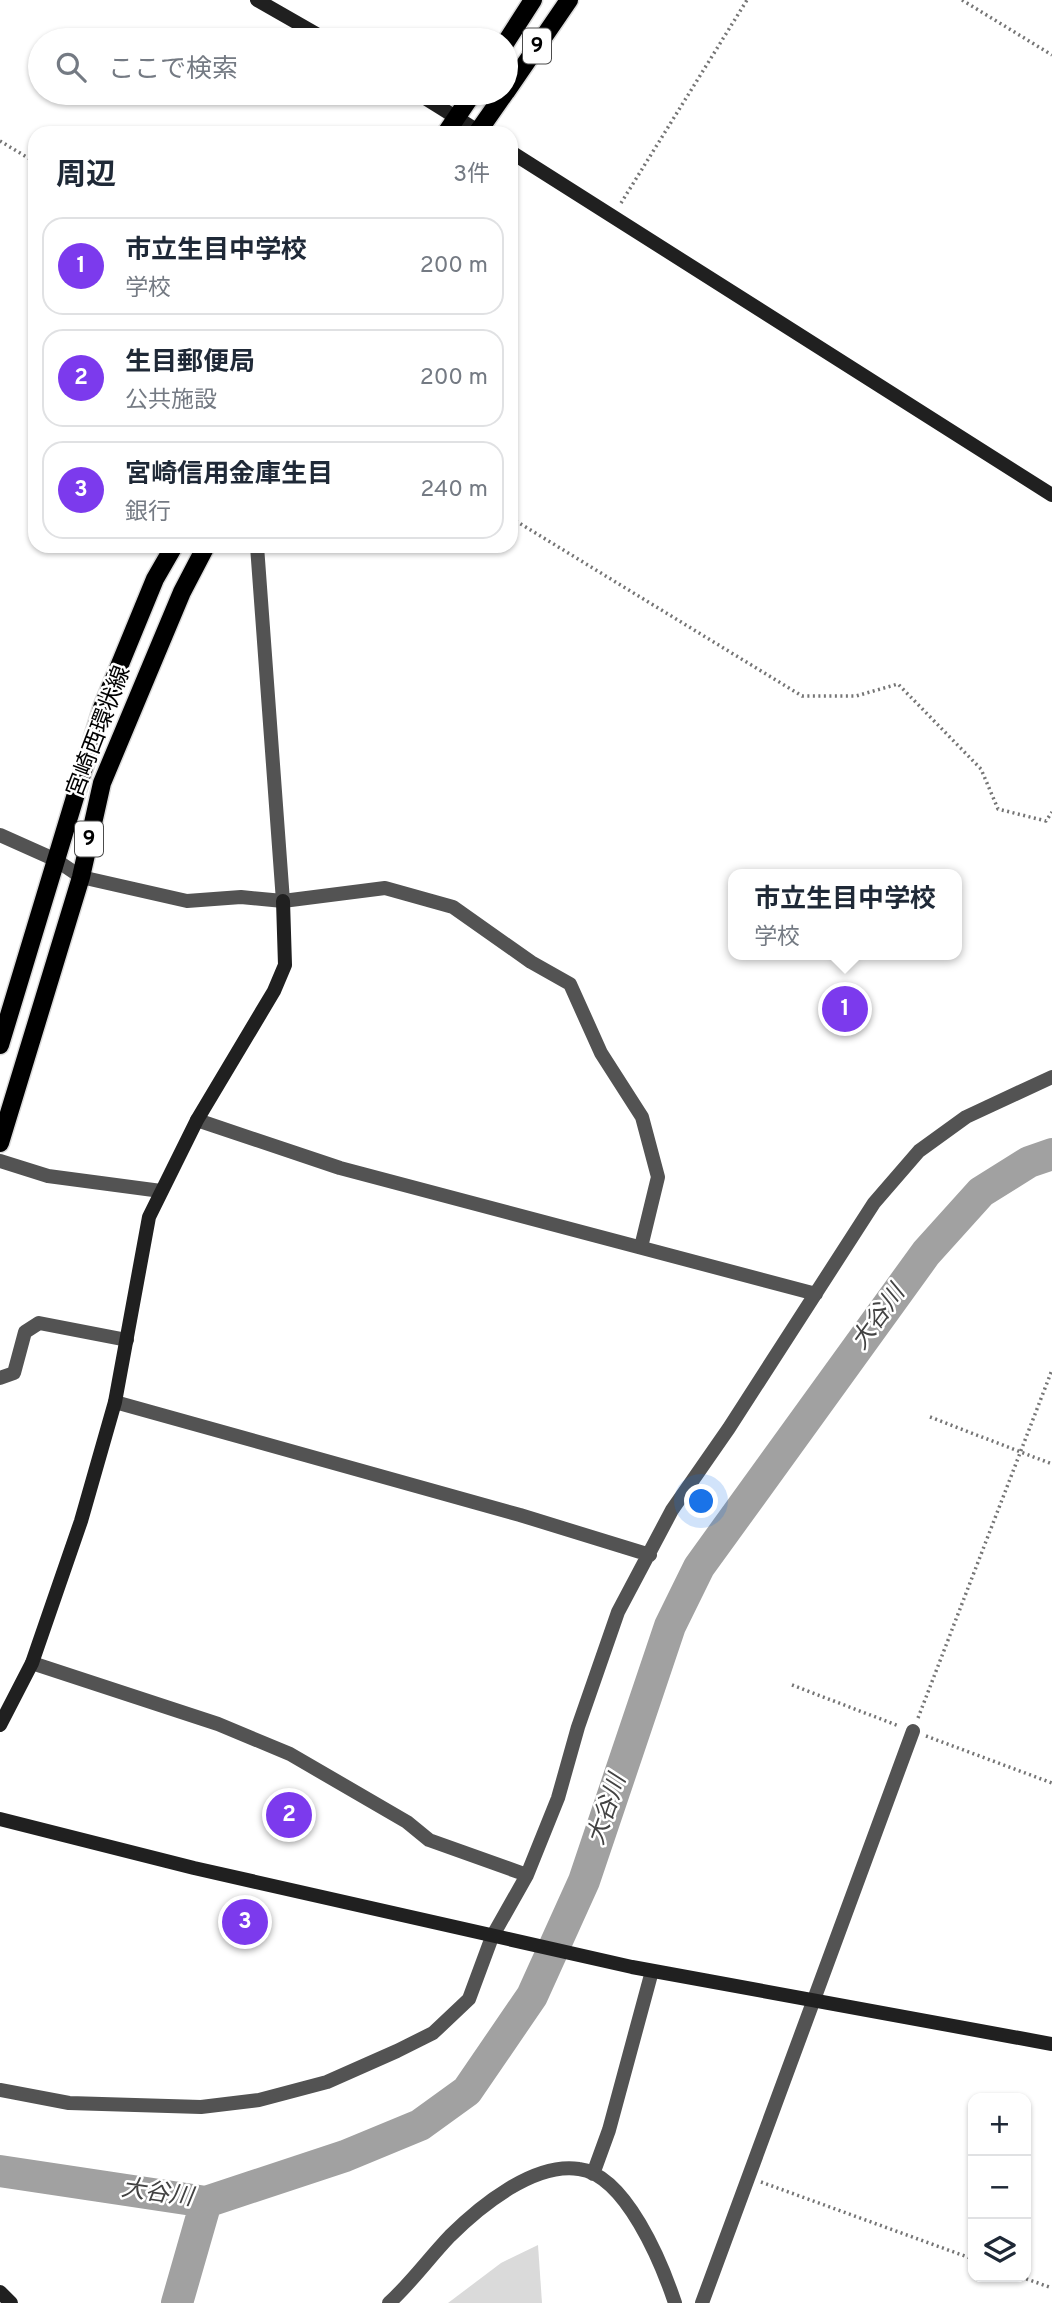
<!DOCTYPE html>
<html lang="ja">
<meta charset="utf-8">
<style>
:root{--surface:#fff;--page:#f2f2f3;--text:#1f2937;--muted:#747a83;--line:#e0e1e3;--accent:#7c3aed}
body{margin:0;font-family:Overpass,"Noto Sans JP",sans-serif;background:var(--page);color:var(--text)}
.controls{position:absolute;right:21px;bottom:21px;display:grid;overflow:hidden;border-radius:14px;box-shadow:0 2px 5px #0004}
.controls button{width:63px;height:63px;display:grid;place-items:center;padding:0;border:0;border-bottom:2px solid var(--line);background:var(--surface);color:var(--text);font:35px sans-serif}
.you{position:absolute;left:702px;top:1502px;width:24px;height:24px;margin:-18px;border:5px solid #fff;border-radius:50%;background:#1a73e8;box-shadow:0 0 0 10px #1a73e833}
.badge{display:grid;place-items:center;width:46px;height:46px;border-radius:50%;background:var(--accent);color:#fff;font-size:23px;font-weight:700}
.pin{position:absolute;translate:-50% -50%;border:4px solid #fff;box-shadow:0 2px 7px #0006}
.popup{position:absolute;left:728px;top:869px;width:234px;height:91px;box-sizing:border-box;display:grid;place-content:center;border-radius:14px;background:var(--surface);filter:drop-shadow(0 2px 5px #0005);font-size:23px;white-space:nowrap;color:var(--muted)}
.popup b{font-size:26px;color:var(--text)}
.popup::after{content:'';position:absolute;left:50%;top:100%;margin-left:-14px;border:14px solid transparent;border-top-color:var(--surface)}
.list{margin:0;padding:0;list-style:none}
h2{display:flex;justify-content:space-between;align-items:center;height:91px;margin:0;padding:0 28px;font-size:30px}
h2 small{font-size:23px;font-weight:400;color:var(--muted)}
.list li{display:grid;grid-template-columns:46px 1fr auto;gap:21px;align-items:center;box-sizing:border-box;height:98px;margin:0 14px 14px;padding:0 14px;border:2px solid var(--line);border-radius:21px}
.list b{display:block;font-size:26px;white-space:nowrap}
.list p{margin:0;font-size:23px;white-space:nowrap;color:var(--muted)}
.list em{font-size:23px;font-style:normal;color:var(--muted)}
.icon{flex:none;width:38px;height:38px;fill:none;stroke:currentColor;stroke-width:2;stroke-linecap:round;stroke-linejoin:round}
.map{position:relative;flex:none;width:1052px;height:2303px;overflow:hidden}
.search{position:absolute;background:var(--surface);box-shadow:0 2px 5px #0004;left:28px;top:28px;width:490px;height:77px;display:flex;align-items:center;gap:18px;box-sizing:border-box;padding:0 24px;border-radius:38px;color:var(--muted);font-size:26px}
.panel{position:absolute;background:var(--surface);box-shadow:0 2px 5px #0004;left:28px;top:126px;width:490px;height:427px;border-radius:21px}
.map>svg:first-child{display:block}
.green{fill:#dadada}
.lines{fill:none;stroke-linecap:round;stroke-linejoin:round}
.river{stroke:#a1a1a1;stroke-width:32}
.primary-casing{stroke:#dbdbdb;stroke-width:21}
.path{stroke:#757575;stroke-width:3.5;stroke-dasharray:2 3.5;stroke-linecap:butt}
.street{stroke:#535353;stroke-width:14}
.secondary{stroke:#202020;stroke-width:14}
.primary{stroke:#000;stroke-width:18}
.labels{text-anchor:middle;dominant-baseline:central;stroke-width:5;stroke-linejoin:round;paint-order:stroke}
.shield{fill:#fff;stroke:#4c4c4c;stroke-width:2}
.shield-label{font-size:21px;font-weight:bold;fill:#000}
.street-label{font-size:23px;fill:#000;stroke:#fff}
.water-label{font-size:24px;font-style:italic;fill:#424242;stroke:#fff}
</style>
<div class="map">
<svg width="1052" height="2303" viewBox="0 0 1052 2303">
<rect width="100%" height="100%" fill="#fff"/>
<!-- green -->
<path class="green" d="M 538,2245 L 542,2303 L 448,2303 L 501,2263 Z"/>
<g class="lines">
<!-- river -->
<path class="river" d="M 0,2171 L 206,2202 L 345,2156 L 420,2125 L 467,2091 L 532,1996 L 584,1881 L 670,1626 L 699,1567 L 926,1253 L 981,1192 L 1029,1162 L 1052,1154
M 177,2303 L 206,2202"/>
<!-- primary casing -->
<g class="primary-casing">
<path id="primary" d="M 506,42 L 533,0
M 506,92 L 569,0
M 446,133 L 473,93
M 477,133 L 505,93
M 0,1045 L 102,708 L 155,579 L 174,546
M 0,1143 L 81,877 L 102,783 L 182,592 L 206,546"/>
</g>
<!-- path -->
<path class="path" d="M 962,0 L 1052,55
M 0,141 L 35,162
M 621,203 L 747,0
M 511,518 L 802,696 L 856,696 L 898,684 L 981,769 L 998,809 L 1046,821 L 1052,812
M 930,1417 L 1052,1464
M 792,1685 L 899,1726
M 918,1718 L 1052,1370
M 926,1736 L 1052,1783
M 761,2182 L 973,2259
M 1021,2277 L 1052,2288"/>
<!-- street -->
<path class="street" d="M 257,546 L 283,901
M 0,835 L 56,860 L 81,877 L 187,901 L 241,897 L 283,901 L 385,888 L 453,907 L 531,962 L 570,984 L 601,1053 L 642,1117 L 658,1177 L 641,1247
M 197,1120 L 340,1168 L 816,1294
M 0,1161 L 48,1176 L 161,1191
M 0,1378 L 14,1373 L 25,1332 L 39,1323 L 127,1340
M 115,1402 L 520,1515 L 650,1555
M 32,1663 L 218,1724 L 290,1754 L 407,1822 L 429,1840 L 527,1875
M 0,2090 L 69,2103 L 201,2107 L 259,2100 L 327,2082 L 397,2051 L 433,2033 L 469,1999 L 492,1937 L 527,1875 L 558,1798 L 578,1727 L 618,1612 L 672,1510 L 729,1428 L 874,1203 L 919,1151 L 966,1117 L 1052,1077
M 593,2174 L 609,2130 L 652,1971
M 389,2303 C 411,2283 429,2258 450,2236 C 480,2206 534,2162 579,2169 C 626,2175 662,2264 675,2303
M 702,2303 L 913,1731"/>
<!-- secondary -->
<path class="secondary" d="M 257,0 L 327,40
M 417,93 L 481,133
M 511,152 L 1052,495
M 0,1725 L 32,1663 L 81,1521 L 115,1402 L 149,1217 L 197,1120 L 274,991 L 285,965 L 283,901
M 0,1819 L 194,1868 L 632,1967 L 1052,2044
M 0,2292 L 11,2303"/>
<!-- primary -->
<use href="#primary" class="primary"/>
</g>
<g class="labels">
<!-- shield labels -->
<g class="shield">
<rect x="523" y="28.5" width="28" height="35" rx="5"/>
<rect x="75" y="821.5" width="28" height="35" rx="5"/>
</g>
<g class="shield-label">
<text x="537" y="46">9</text>
<text x="89" y="839">9</text>
</g>
<!-- street labels -->
<g class="street-label">
<text transform="translate(100 732) rotate(-69)">宮崎西環状線</text>
</g>
<!-- water labels -->
<g class="water-label">
<text transform="translate(879 1318) rotate(-54)">大谷川</text>
<text transform="translate(608 1810) rotate(-71)">大谷川</text>
<text transform="translate(157 2194) rotate(8)">大谷川</text>
</g>
</g>
</svg>
<div class="controls">
<button>+</button>
<button>−</button>
<button><svg class="icon" aria-label="layers" viewBox="0 0 24 24"><path d="M12 4l9 5-9 5-9-5zM3 14l9 5 9-5"/></svg></button>
</div>
<div class="you"></div>
<div class="pin badge" style="left:845px;top:1009px">1</div>
<div class="popup"><b>市立生目中学校</b>学校</div>
<div class="pin badge" style="left:289px;top:1815px">2</div>
<div class="pin badge" style="left:245px;top:1922px">3</div>
<div class="search"><svg class="icon" aria-label="search" viewBox="0 0 24 24"><circle cx="10" cy="10" r="6"/><path d="M15 15l6 6"/></svg>ここで検索</div>
<section class="panel">
<h2>周辺<small>3件</small></h2>
<ul class="list">
<li><span class="badge">1</span><div><b>市立生目中学校</b><p>学校</p></div><em>200 m</em></li>
<li><span class="badge">2</span><div><b>生目郵便局</b><p>公共施設</p></div><em>200 m</em></li>
<li><span class="badge">3</span><div><b>宮崎信用金庫生目</b><p>銀行</p></div><em>240 m</em></li>
</ul>
</section>
</div>
